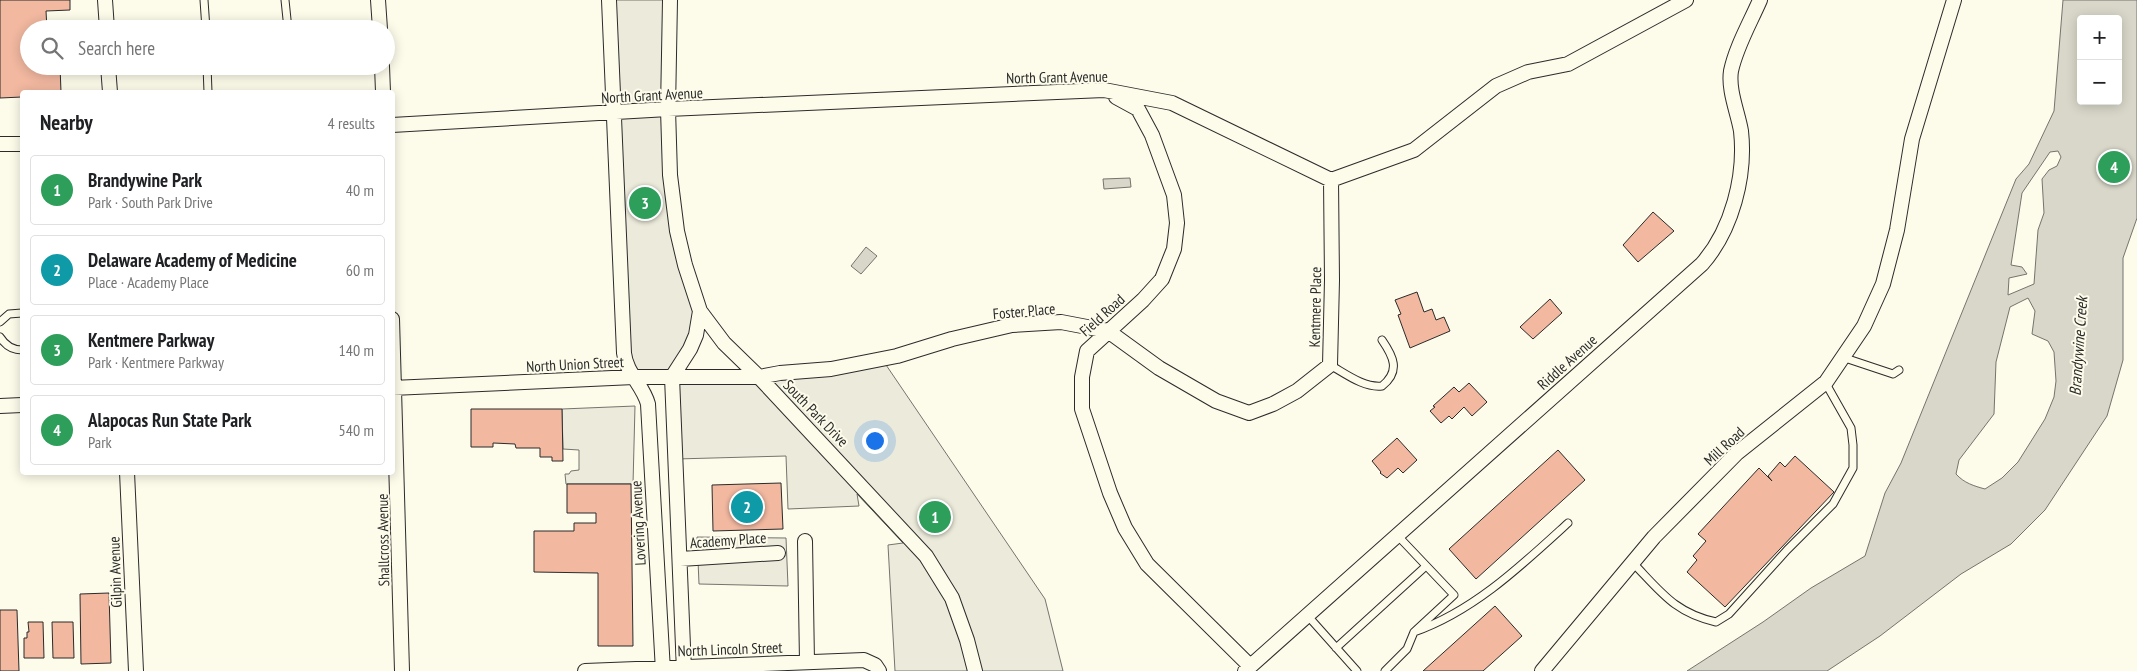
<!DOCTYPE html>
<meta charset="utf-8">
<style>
:root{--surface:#fff;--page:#f2f2f2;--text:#202124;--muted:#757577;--line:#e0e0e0;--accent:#0b8043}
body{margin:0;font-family:"PT Sans Narrow",sans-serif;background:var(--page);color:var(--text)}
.controls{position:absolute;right:15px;top:15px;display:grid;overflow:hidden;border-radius:5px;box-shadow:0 2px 12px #0003}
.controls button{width:45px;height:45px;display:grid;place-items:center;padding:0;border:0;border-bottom:1px solid var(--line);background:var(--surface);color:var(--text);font:25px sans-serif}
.you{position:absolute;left:874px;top:440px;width:18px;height:18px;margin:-12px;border:4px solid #fff;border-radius:50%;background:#1a73e8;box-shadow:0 0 0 8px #1a73e833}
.badge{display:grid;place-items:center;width:32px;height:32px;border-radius:50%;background:var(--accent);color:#fff;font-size:16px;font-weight:700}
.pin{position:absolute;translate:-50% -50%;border:2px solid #fff;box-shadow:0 1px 5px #0006}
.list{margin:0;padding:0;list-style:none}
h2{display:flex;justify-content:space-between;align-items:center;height:65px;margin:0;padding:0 20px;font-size:21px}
h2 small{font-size:16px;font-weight:400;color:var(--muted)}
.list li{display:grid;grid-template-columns:32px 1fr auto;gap:15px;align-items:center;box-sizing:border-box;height:70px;margin:0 10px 10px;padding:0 10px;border:1px solid var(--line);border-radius:5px}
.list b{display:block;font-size:19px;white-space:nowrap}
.list p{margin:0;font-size:16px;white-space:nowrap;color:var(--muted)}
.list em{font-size:16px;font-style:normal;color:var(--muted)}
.icon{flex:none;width:28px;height:28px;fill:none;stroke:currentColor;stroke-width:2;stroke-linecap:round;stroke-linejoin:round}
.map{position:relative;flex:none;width:2137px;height:671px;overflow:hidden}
.search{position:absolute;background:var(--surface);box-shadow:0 2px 12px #0003;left:20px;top:20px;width:375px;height:55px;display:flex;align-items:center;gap:12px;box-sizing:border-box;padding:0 18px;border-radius:28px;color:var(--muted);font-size:19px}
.panel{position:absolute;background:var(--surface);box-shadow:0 2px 12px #0003;left:20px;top:90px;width:375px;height:385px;border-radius:5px}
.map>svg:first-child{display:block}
.green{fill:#ecebdb;stroke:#74746e}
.parking{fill:#eceadb;stroke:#74746e}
.water{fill:#d8d7c9;stroke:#74746e;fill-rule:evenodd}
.building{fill:#f2b8a0;stroke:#2b2b2b}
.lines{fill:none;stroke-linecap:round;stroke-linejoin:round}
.service-casing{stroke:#2b2b2b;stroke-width:9}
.minor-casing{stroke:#2b2b2b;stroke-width:16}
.service{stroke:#fdfbea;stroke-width:7}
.minor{stroke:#fdfbea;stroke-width:14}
.labels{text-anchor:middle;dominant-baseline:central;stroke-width:4;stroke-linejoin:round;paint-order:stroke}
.street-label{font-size:15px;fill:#2b2b2b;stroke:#fdfbea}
.water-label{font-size:16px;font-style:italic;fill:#2b2b2b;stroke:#fdfbea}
</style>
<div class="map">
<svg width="2137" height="671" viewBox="0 0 2137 671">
<rect width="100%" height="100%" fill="#fdfbea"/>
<!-- green -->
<path class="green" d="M 609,0 L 670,0 L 670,175 L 700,311 L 673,377 L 759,377 L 882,359 L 1045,599 L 1063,671 L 895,671 L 888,545 L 903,543 L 857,494 L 859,506 L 788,509 L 786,456 L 676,459 L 672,378 L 634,377 L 628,368 Z"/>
<!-- parking -->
<path class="parking" d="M 635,406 L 633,484 L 566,484 L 565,474 L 569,474 L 571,471 L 579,470 L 579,450 L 563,449 L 562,409 Z
M 697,537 L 786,538 L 788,586 L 699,584 Z"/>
<!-- water -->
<path class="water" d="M 2063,0 L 2137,0 L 2137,218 L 2123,258 L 2123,360 L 2107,416 L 2045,510 L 2011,544 L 1961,574 L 1880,636 L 1827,671 L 1687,671 L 1763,622 L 1811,588 L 1865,556 L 1885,493 L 1901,463 L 2016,179 L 2029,164 L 2054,111 ZM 2081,19 L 2118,19 L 2118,101 L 2081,101 ZM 2058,151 L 2061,157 L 2057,166 L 2049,170 L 2042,179 L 2044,213 L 2038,230 L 2034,284 L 2008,295 L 2009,278 L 2027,274 L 2022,267 L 2011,265 L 2022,193 L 2050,152 ZM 2028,298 L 2035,311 L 2032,334 L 2048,341 L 2054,352 L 2056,381 L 2054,397 L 2045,419 L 2018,462 L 2002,478 L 1985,489 C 1974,486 1964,483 1956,474 L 1959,460 L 1994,414 L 1996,362 L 2010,307 Z
M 1130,178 L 1131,187 L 1104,189 L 1103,179 Z
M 866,247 L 877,256 L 861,274 L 851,266 Z"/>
<!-- building -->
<path class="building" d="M 0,0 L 70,0 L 70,10 L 46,11 L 47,29 L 29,29 L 29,66 L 60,66 L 61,92 L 22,92 L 22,97 L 0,98 Z
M 1653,212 L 1674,231 L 1638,262 L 1623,245 Z
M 1417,292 L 1424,312 L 1432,309 L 1436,320 L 1444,317 L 1450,331 L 1410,348 L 1398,315 L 1401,314 L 1395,300 Z
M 1550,299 L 1562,313 L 1533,339 L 1520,327 Z
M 1469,383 L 1487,402 L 1472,416 L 1464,407 L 1452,419 L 1449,416 L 1441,423 L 1430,411 L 1435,407 L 1433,406 L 1454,387 L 1459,392 Z
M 471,409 L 562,409 L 563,461 L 552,461 L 552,457 L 540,457 L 540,448 L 516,448 L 515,444 L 493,443 L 493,447 L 471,447 Z
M 1397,438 L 1417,460 L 1403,473 L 1398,468 L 1387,478 L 1380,473 L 1381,472 L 1372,461 Z
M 1558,450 L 1585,480 L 1476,579 L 1449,549 Z
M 1795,456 L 1834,492 L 1725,607 L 1687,572 L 1697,560 L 1693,556 L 1706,541 L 1698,534 L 1759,468 L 1772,481 L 1768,476 L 1780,462 L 1785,467 Z
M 781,483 L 783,529 L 713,531 L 712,485 Z
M 567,484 L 631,484 L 633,646 L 598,646 L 598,573 L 534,572 L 534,531 L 574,531 L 574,523 L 596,523 L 596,513 L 567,513 Z
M 109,593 L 111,663 L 81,664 L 80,594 Z
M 1495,606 L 1522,636 L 1483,671 L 1423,671 Z
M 0,610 L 17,610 L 19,671 L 0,671 Z
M 28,622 L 43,622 L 44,658 L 24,658 L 24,638 L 27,638 L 27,632 L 29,632 Z
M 52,622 L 73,622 L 74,658 L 53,658 Z"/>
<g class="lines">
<!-- service casing -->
<g class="service-casing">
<path id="service" d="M 204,0 L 206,29
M 285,0 L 288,29
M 339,29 L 380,26
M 207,66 L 208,92
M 0,322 L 9,314 L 22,313
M 0,337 C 5,345 12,350 22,350
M 1842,357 L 1893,374 L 1899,370
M 1330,365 C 1346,374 1364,388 1382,386 C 1401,371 1393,356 1382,340
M 1633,563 C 1661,592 1675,613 1716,622 L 1729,614 L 1787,550 L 1833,504 L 1853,468 L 1853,445 L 1851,428 L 1825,382
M 1307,615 L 1357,671
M 1414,632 C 1474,611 1522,565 1568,523
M 1336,648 L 1426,566
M 1385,671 L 1407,649 L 1414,632 L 1454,595 L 1397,535"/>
</g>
<!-- minor casing -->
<g class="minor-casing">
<path id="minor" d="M 105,0 L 107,29
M 378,0 L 380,29
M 609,0 L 624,353 C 626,373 643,385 648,404 L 663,671
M 670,0 L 668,109 L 670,175 L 677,231 L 685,265 L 700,311 L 724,343 L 759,377 L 926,556 L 952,598 L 967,640 L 975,671
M 108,66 L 110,92
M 382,66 L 383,92
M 1116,97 L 1138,109 L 1152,135 L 1174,195 L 1177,223 L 1174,249 L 1162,279 L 1143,300 L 1087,351 L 1082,377 L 1082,409 L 1110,493 L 1125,528 L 1147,564 L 1250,666
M 392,125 L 668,109 L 1104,90 L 1172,103 L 1331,180 L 1414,150 L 1496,86 L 1528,72 L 1568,64 L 1686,0
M 0,144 L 22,144
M 392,319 L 402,671
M 392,388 L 634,377 L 759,377 L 780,373 L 831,369 L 897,356 L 952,339 L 1012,325 L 1061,322 L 1108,331 L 1159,368 L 1216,401 L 1249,413 L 1273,404 L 1297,391 L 1330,365 L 1332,280 L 1331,180
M 0,406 L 22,405
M 127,472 L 136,671
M 805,541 L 807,662
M 680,559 L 778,553
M 585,671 L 864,660 L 875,665 L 879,671
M 684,671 L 672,377 L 690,349 L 696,335 L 700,311
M 1245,671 L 1702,264 C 1732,230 1746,176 1741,131 C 1738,113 1728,90 1731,71 C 1736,47 1750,23 1760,0
M 1542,671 L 1654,537 L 1737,453 L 1826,382 L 1864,326 L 1883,284 L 1897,230 L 1912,139 L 1954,0"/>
</g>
<!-- service -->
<use href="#service" class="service"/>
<!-- minor -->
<use href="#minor" class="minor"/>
</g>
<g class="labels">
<!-- street labels -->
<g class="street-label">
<text transform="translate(1057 77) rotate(-1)">North Grant Avenue</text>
<text transform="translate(652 95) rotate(-3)">North Grant Avenue</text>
<text transform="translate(1315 307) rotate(-89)">Kentmere Place</text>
<text transform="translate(1024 311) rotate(-5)">Foster Place</text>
<text transform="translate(1102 315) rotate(-42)">Field Road</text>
<text transform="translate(1567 362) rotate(-42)">Riddle Avenue</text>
<text transform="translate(575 364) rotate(-3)">North Union Street</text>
<text transform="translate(816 413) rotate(46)">South Park Drive</text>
<text transform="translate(1724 446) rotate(-43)">Mill Road</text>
<text transform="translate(638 523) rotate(-93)">Lovering Avenue</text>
<text transform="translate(383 540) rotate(-91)">Shallcross Avenue</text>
<text transform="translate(728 540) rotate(-4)">Academy Place</text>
<text transform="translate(115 572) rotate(-92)">Gilpin Avenue</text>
<text transform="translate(730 649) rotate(-2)">North Lincoln Street</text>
</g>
<!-- water labels -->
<g class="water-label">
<text transform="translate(2078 346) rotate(-86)">Brandywine Creek</text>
</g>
</g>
</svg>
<div class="controls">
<button>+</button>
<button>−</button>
</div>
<div class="you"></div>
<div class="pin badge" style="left:935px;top:517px;background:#2e9e5b">1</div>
<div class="pin badge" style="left:747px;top:507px;background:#0f9aa8">2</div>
<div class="pin badge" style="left:645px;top:203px;background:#2e9e5b">3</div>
<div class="pin badge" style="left:2114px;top:167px;background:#2e9e5b">4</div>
<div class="search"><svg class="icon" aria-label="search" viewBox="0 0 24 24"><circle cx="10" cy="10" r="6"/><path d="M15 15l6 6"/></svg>Search here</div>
<section class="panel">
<h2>Nearby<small>4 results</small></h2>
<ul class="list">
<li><span class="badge" style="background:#2e9e5b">1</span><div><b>Brandywine Park</b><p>Park · South Park Drive</p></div><em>40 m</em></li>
<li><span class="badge" style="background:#0f9aa8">2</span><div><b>Delaware Academy of Medicine</b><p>Place · Academy Place</p></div><em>60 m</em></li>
<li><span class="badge" style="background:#2e9e5b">3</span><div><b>Kentmere Parkway</b><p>Park · Kentmere Parkway</p></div><em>140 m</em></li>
<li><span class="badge" style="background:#2e9e5b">4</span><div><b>Alapocas Run State Park</b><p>Park</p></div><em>540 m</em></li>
</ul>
</section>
</div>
